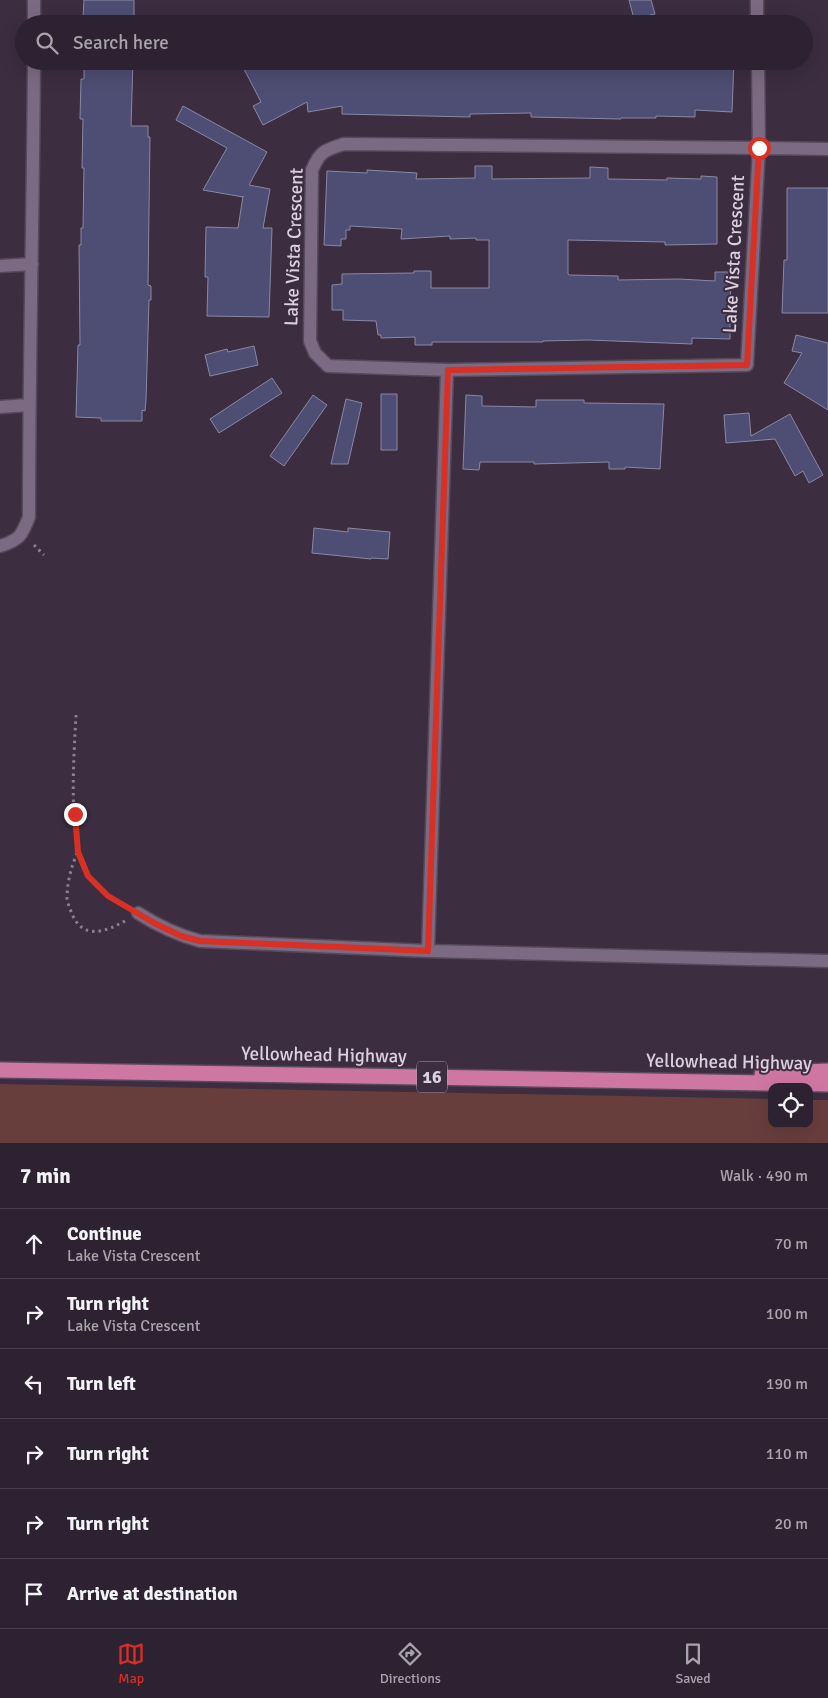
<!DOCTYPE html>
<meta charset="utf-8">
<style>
:root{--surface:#2d2231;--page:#352a39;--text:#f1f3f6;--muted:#a7a4ab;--line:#483f4d;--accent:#d93025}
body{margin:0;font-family:Signika,sans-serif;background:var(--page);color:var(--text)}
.controls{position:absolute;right:15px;bottom:15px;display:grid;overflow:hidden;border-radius:10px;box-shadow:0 5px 20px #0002}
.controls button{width:45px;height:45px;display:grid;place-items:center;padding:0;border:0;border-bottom:1px solid var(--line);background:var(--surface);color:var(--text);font:25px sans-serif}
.stop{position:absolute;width:15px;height:15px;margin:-11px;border:4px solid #d93025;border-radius:50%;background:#fff}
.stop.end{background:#d93025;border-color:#fff;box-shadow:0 1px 5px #0008}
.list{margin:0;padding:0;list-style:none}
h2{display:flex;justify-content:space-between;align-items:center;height:65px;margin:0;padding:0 20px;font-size:21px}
h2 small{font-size:16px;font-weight:400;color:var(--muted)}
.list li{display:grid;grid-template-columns:32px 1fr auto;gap:15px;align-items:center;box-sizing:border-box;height:70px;padding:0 20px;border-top:1px solid var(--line)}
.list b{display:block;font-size:19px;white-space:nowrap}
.list p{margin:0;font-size:16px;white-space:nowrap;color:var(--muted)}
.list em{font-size:16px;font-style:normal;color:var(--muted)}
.icon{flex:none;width:28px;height:28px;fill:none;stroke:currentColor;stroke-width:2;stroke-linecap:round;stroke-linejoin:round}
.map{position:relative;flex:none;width:828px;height:1143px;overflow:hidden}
.search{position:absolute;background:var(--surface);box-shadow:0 5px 20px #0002;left:15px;right:15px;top:15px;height:55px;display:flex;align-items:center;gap:12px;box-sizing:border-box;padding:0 18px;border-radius:28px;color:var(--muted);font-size:19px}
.sheet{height:485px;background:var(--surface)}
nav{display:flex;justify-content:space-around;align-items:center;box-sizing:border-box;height:70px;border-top:1px solid var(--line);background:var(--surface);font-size:14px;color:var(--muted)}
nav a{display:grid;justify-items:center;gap:2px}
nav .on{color:var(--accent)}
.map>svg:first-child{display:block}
.green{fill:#683e3d}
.building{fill:#4e4d73;stroke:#8989a5}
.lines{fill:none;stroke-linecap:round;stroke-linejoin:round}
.minor-casing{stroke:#56495b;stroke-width:15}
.highway-casing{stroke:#56495b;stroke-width:18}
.path{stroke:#8c8091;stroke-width:3;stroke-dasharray:2.5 4;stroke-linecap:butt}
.minor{stroke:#7c6a82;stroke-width:12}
.highway{stroke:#cf77a3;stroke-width:15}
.route{stroke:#d93025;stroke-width:6}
.labels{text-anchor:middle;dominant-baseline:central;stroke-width:4;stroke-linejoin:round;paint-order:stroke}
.shield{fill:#3c2d41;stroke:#ab9faf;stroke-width:1}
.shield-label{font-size:18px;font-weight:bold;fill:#dad0de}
.street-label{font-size:19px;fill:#dad0de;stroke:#3c2d41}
</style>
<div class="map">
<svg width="828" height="1143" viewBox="0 0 828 1143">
<rect width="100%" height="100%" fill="#3c2d41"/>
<!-- green -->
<path class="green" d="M 0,1084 L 772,1099 L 772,1124 L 809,1124 L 809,1100 L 828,1100 L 828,1143 L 0,1143 Z"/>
<!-- building -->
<path class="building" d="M 84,0 L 134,0 L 134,20 L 102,20 L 102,18 L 83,18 Z
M 629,0 L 651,0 L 655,14 L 634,19 Z
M 84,61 L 133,61 L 131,126 L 148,126 L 148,137 L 150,137 L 148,285 L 151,286 L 151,300 L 149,300 L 146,400 L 145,411 L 142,410 L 142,421 L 101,421 L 101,418 L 76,417 L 78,345 L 80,345 L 79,245 L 81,245 L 81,228 L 83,228 L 84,168 L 82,168 L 83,119 L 80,119 L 81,79 L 84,79 Z
M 303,61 L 734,61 L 732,112 L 695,110 L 695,117 L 656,116 L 656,118 L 621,118 L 621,119 L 531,117 L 531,113 L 470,114 L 470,117 L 342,114 L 342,106 L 308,112 L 307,102 L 263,125 L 253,106 L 261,102 L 244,69 Z
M 183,106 L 267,152 L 249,185 L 270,189 L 263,228 L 272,228 L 269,317 L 207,316 L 208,277 L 205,277 L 206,227 L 238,228 L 243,196 L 243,197 L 203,190 L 227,148 L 176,120 Z
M 475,166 L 492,166 L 492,179 L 590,178 L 590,167 L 608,168 L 608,179 L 667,180 L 667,178 L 701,179 L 701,176 L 717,177 L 717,244 L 665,245 L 665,242 L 568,240 L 568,274 L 569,275 L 618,276 L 618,280 L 679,279 L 715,281 L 715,272 L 731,272 L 730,312 L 727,312 L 727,316 L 730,317 L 730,339 L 692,338 L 692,344 L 588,340 L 543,341 L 543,342 L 432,342 L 432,345 L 415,345 L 415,337 L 381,338 L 381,335 L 378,335 L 376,321 L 343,320 L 343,310 L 332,310 L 332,285 L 342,284 L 342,274 L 414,273 L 414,271 L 431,271 L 431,288 L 489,288 L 489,240 L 476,240 L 476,238 L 450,239 L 450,236 L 401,239 L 402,229 L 350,226 L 350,230 L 346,230 L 346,239 L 341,239 L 341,246 L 324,245 L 327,171 L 367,173 L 367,170 L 417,173 L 416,179 L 475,178 Z
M 787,188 L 828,188 L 828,313 L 782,313 L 784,260 L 787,260 Z
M 796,335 L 828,343 L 828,410 L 784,383 L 802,353 L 792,351 Z
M 254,346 L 258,365 L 210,376 L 205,355 L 227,349 L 228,352 Z
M 272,378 L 282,393 L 219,433 L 210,419 Z
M 381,394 L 397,394 L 397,450 L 381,450 Z
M 313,395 L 327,405 L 284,466 L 270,456 Z
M 466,395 L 482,396 L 482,406 L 536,407 L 536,400 L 584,400 L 584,403 L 664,404 L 660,469 L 625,467 L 625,469 L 609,469 L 609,462 L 534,464 L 534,462 L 480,462 L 479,470 L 463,469 Z
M 346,399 L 362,403 L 348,464 L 331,464 Z
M 749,413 L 751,436 L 790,414 L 823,475 L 809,483 L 803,471 L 795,476 L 775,439 L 726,443 L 724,415 Z
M 314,528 L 348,532 L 348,528 L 390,532 L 388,559 L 371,558 L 371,559 L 312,553 Z"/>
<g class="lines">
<!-- minor casing -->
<g class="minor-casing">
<path id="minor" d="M 757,0 L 757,24
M 34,24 L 34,0
M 758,61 L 759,148 L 828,149
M 344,144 L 759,148 L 747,365 L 447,370 L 328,366 L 315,353 L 310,341 L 312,170 C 320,151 325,150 344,144 Z
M 0,266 L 32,264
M 0,407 L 28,405
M 0,546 C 20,540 22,535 29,517 C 29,365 33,213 34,61
M 138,913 C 158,926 178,935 200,941 L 428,951 L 828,961
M 428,951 L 447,370"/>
</g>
<!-- highway casing -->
<g class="highway-casing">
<path id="highway" d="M 0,1070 L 828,1084
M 762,1074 L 828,1071"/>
</g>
<!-- path -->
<path class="path" d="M 34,545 L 44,555
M 76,715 C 74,755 67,844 88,876 C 97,889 111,898 124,905
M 77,853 C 71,868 67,883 67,899 C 68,904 70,909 72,914 C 83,940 105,932 125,921"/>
<!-- minor -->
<use href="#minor" class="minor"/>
<!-- highway -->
<use href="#highway" class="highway"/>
</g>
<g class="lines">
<!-- route -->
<path class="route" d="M 75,814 L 78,852 L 88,876 L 108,896 L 156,924 L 181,936 L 200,941 L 428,951 L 448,370 L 747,365 L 759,148"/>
</g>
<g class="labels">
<!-- shield labels -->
<rect class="shield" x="417" y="1061.5" width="30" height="31" rx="4"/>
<g class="shield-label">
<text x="432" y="1077">16</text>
</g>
<!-- street labels -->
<g class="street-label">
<text transform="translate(294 247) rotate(-88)">Lake Vista Crescent</text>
<text transform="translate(734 254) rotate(-87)">Lake Vista Crescent</text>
<text transform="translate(324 1055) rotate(1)">Yellowhead Highway</text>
<text transform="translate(729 1062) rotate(1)">Yellowhead Highway</text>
</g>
</g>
</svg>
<div class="controls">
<button><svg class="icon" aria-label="locate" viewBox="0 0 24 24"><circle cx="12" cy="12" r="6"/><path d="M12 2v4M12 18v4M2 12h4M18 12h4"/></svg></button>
</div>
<div class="stop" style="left:759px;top:148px"></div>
<div class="stop end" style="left:75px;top:814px"></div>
<div class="search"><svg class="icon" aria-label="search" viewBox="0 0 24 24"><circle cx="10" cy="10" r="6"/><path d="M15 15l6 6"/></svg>Search here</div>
</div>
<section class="sheet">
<h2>7 min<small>Walk · 490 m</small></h2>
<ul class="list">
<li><svg class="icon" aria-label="ahead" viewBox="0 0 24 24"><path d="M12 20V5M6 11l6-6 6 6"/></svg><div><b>Continue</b><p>Lake Vista Crescent</p></div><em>70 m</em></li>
<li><svg class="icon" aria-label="right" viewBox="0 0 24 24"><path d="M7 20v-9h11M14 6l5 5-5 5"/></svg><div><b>Turn right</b><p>Lake Vista Crescent</p></div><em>100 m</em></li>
<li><svg class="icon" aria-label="left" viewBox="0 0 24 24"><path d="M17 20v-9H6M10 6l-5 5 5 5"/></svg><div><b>Turn left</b></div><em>190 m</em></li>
<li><svg class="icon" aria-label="right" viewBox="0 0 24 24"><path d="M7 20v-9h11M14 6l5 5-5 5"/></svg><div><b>Turn right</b></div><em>110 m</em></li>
<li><svg class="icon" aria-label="right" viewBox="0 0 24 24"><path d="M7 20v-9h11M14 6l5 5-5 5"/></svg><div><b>Turn right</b></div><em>20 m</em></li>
<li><svg class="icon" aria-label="arrive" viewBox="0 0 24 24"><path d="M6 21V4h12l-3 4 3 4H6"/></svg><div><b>Arrive at destination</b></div></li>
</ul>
</section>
<nav>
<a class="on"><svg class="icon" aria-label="map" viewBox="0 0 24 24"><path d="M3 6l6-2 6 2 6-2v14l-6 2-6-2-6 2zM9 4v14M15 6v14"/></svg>Map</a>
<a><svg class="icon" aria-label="directions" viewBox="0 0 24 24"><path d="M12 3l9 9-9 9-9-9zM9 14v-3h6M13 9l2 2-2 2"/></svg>Directions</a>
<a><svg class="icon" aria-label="saved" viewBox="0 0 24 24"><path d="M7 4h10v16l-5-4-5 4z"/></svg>Saved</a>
</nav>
